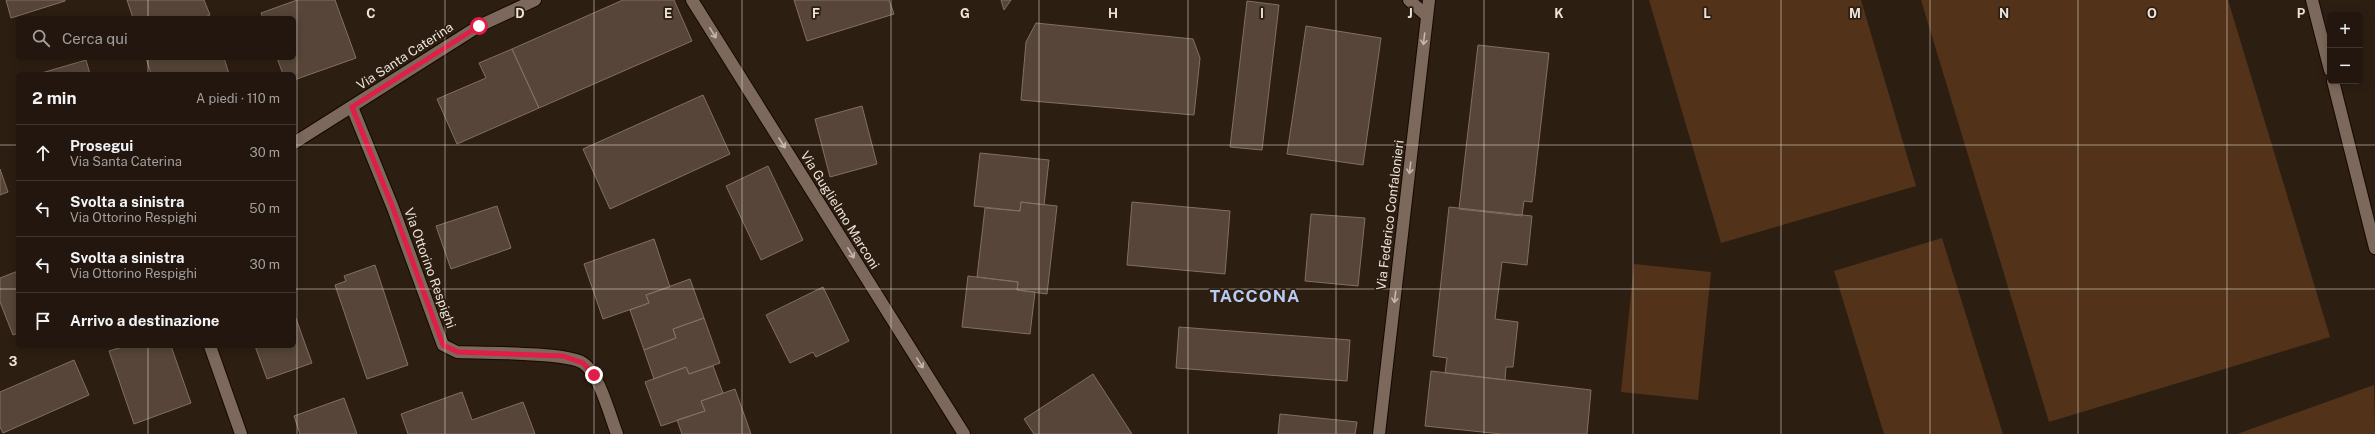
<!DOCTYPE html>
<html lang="it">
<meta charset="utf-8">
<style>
:root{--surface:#22160e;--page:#2e231c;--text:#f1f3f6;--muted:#a29f9e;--line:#3f352e}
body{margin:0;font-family:"Public Sans",sans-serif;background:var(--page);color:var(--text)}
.controls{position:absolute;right:12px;top:12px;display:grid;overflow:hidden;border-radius:6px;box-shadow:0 2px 10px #0003}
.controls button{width:36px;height:36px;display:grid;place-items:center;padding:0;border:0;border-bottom:1px solid var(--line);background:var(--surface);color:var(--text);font:20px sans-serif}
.stop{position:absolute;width:12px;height:12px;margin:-9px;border:3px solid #e11d48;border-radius:50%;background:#fff}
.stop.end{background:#e11d48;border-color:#fff;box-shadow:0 1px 4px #0008}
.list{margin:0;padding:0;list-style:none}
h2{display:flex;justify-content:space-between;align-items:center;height:52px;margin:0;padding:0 16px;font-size:17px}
h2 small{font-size:13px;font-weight:400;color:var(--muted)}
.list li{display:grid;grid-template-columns:26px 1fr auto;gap:12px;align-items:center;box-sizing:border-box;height:56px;padding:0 16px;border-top:1px solid var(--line)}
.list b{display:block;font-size:15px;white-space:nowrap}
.list p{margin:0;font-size:13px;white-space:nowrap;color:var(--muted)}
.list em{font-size:13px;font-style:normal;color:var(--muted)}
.icon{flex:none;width:22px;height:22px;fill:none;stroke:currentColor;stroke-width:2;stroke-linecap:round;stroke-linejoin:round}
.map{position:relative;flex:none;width:2375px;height:434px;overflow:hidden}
.search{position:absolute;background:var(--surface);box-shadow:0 2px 10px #0003;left:16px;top:16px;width:280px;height:44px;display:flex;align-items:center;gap:10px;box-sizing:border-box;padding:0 14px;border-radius:6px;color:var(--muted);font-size:15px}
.panel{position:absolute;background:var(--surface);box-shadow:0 2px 10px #0003;left:16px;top:72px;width:280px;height:276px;border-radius:6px}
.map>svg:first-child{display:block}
.green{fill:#523319}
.building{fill:#564538;stroke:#826f61}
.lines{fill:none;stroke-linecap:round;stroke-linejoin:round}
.lane-casing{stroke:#150801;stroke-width:14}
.street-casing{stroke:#150801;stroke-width:14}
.secondary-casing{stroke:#150801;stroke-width:14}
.lane{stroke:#7c695b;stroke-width:12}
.street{stroke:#7c695b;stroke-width:12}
.secondary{stroke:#7c695b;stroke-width:12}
.oneway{stroke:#c5b8ae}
.route{stroke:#e11d48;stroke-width:5}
.grid{fill:none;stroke:#ede3da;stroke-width:1;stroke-opacity:0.55}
.labels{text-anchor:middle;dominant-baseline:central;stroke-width:3.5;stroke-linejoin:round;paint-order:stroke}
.street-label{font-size:13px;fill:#ede3da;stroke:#2d1e12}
.district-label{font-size:17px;font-weight:bold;letter-spacing:1px;fill:#b7cbf3;stroke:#2d1e12}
.grid-label{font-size:13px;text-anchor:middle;font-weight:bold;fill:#ede3da;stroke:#2d1e12;stroke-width:3.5;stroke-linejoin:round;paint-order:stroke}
</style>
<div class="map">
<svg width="2375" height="434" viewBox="0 0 2375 434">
<rect width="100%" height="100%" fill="#2d1e12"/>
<!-- green -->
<path class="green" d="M 1649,0 L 1861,0 L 1916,186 L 1721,243 Z
M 1921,0 L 2228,0 L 2330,337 L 2049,422 Z
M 1942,238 L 2003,434 L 1884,434 L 1834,271 Z
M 1634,264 L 1711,272 L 1698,400 L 1621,392 Z
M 2374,385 L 2375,434 L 2237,434 Z"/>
<!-- building -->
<path class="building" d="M 6,0 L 65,0 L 65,1 L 11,18 Z
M 127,0 L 204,0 L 210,15 L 202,18 L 133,18 Z
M 297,0 L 335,0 L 356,58 L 294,80 L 294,74 L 283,74 L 277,58 L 294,58 L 294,18 L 263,18 L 261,13 Z
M 623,0 L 674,0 L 692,41 L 539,108 L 512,49 Z
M 794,0 L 889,0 L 894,14 L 807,41 Z
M 1001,0 L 1011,0 L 1004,10 Z
M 1247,1 L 1279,5 L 1262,150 L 1230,147 Z
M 1036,23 L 1193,39 L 1200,58 L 1194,115 L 1021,100 L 1026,42 Z
M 1306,26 L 1381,38 L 1363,165 L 1287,154 Z
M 1478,45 L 1549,53 L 1532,202 L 1524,201 L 1522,216 L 1459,209 Z
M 512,49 L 539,108 L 457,144 L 437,99 L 486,78 L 479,63 Z
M 146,58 L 224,58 L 229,74 L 151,74 Z
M 86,60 L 90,74 L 38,74 Z
M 703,95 L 730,154 L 610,209 L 583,149 Z
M 862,106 L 877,164 L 830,177 L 815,119 Z
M 980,153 L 1049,160 L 1044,205 L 1021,202 L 1020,211 L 974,206 Z
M 768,166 L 803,240 L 761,260 L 726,186 Z
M 0,169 L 8,192 L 0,195 Z
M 1021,202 L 1057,206 L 1047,294 L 1017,290 L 1018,282 L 977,277 L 985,208 L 1020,211 Z
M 1132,202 L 1230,211 L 1225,274 L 1127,265 Z
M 497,206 L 511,248 L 451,269 L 436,226 Z
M 1449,207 L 1532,216 L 1527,265 L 1502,262 L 1495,319 L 1518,322 L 1513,367 L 1506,367 L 1505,380 L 1445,373 L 1447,358 L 1433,356 Z
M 1311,214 L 1365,218 L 1358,286 L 1305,281 Z
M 654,239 L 670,287 L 646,295 L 649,303 L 603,319 L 584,264 Z
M 375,265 L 408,365 L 367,379 L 335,285 L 346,281 L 344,276 Z
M 18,271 L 18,333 L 13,335 L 0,302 L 0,278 Z
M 968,276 L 1018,282 L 1017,290 L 1035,292 L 1030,334 L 962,327 Z
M 690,279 L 704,318 L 673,329 L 676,338 L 644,350 L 630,310 L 649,303 L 646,295 Z
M 823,287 L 849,341 L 816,357 L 813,352 L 790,363 L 766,315 Z
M 294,313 L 312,363 L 267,379 L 255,346 L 294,346 Z
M 704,318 L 720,363 L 689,374 L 686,367 L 654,379 L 644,350 L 676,338 L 673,329 Z
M 1179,327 L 1350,340 L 1347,381 L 1176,368 Z
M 126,346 L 171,346 L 191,403 L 134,424 L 109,351 Z
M 74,360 L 89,395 L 3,433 L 0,427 L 0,392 Z
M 713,366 L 723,393 L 701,401 L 705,411 L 661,426 L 645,382 L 686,367 L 689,374 Z
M 1431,371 L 1591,390 L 1587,434 L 1501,434 L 1425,426 Z
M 1093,374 L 1132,434 L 1034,434 L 1024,419 Z
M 735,389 L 751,434 L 682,434 L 677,420 L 705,411 L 701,401 Z
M 462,392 L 472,420 L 523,402 L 535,434 L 408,434 L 401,414 Z
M 344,398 L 357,434 L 300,434 L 294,416 Z
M 1280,414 L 1357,422 L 1355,434 L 1278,434 Z"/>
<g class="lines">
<!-- lane casing -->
<g class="lane-casing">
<path id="lane" d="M 1409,0 L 1427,16"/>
</g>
<!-- street casing -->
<g class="street-casing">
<path id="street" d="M 692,0 L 964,434
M 352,107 L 393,208 L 443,345 L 457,352 C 482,353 566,352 583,363 C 599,373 610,416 617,434
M 294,143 L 479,26 L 535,0
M 210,346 L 241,434"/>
</g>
<!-- secondary casing -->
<g class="secondary-casing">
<path id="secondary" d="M 2312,0 L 2330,70
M 2333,81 L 2375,248
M 1379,434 L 1429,0"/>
</g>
<!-- lane -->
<use href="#lane" class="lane"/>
<!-- street -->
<use href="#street" class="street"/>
<!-- secondary -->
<use href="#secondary" class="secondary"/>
</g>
<!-- one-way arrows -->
<defs><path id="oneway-shaft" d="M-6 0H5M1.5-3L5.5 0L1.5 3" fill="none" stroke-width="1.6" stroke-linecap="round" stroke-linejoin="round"/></defs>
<g class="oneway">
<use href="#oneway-shaft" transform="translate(713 33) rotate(58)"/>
<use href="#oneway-shaft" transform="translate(1424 39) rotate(97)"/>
<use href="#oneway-shaft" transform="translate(782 143) rotate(58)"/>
<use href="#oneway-shaft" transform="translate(1410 168) rotate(97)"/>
<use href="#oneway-shaft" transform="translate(851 253) rotate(58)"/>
<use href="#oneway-shaft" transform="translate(1395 297) rotate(97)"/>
<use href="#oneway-shaft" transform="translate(920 363) rotate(58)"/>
</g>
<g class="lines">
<!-- route -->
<path class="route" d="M 479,26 L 352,107 L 393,208 L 443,345 L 458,352 L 563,356 L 583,363 L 594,375"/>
</g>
<!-- grid -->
<path class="grid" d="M 148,0 L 148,18M 297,0 L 297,434M 445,0 L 445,434M 594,0 L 594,434M 742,0 L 742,434M 891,0 L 891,434M 1039,0 L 1039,434M 1188,0 L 1188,434M 1336,0 L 1336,434M 1484,0 L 1484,434M 1633,0 L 1633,434M 1781,0 L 1781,434M 1930,0 L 1930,434M 2078,0 L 2078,434M 2227,0 L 2227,434M 148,58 L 148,74M 0,145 L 18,145M 294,145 L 2375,145M 0,289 L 18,289M 294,289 L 2375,289M 148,346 L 148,434"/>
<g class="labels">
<!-- street labels -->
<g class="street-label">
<text transform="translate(405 56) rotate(-33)">Via Santa Caterina</text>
<text transform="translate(840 210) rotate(58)">Via Guglielmo Marconi</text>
<text transform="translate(1390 215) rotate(-83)">Via Federico Confalonieri</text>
<text transform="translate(430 268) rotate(70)">Via Ottorino Respighi</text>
</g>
<!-- district labels -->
<g class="district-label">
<text x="1255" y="296">TACCONA</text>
</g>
</g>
<g class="grid-label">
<text x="371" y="18">C</text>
<text x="520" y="18">D</text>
<text x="668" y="18">E</text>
<text x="816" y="18">F</text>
<text x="965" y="18">G</text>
<text x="1113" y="18">H</text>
<text x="1262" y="18">I</text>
<text x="1410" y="18">J</text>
<text x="1559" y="18">K</text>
<text x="1707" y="18">L</text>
<text x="1855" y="18">M</text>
<text x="2004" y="18">N</text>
<text x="2152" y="18">O</text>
<text x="2301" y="18">P</text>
<text x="13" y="366">3</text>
</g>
</svg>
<div class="controls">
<button>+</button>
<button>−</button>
</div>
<div class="stop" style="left:479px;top:26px"></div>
<div class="stop end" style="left:594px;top:375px"></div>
<div class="search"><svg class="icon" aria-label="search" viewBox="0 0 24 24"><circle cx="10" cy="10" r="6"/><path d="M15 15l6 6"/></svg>Cerca qui</div>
<section class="panel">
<h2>2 min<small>A piedi · 110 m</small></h2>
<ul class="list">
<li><svg class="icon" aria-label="ahead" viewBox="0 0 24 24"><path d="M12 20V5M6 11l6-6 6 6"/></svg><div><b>Prosegui</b><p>Via Santa Caterina</p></div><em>30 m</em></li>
<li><svg class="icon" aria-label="left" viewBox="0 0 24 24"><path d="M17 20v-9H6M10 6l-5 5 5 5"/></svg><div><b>Svolta a sinistra</b><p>Via Ottorino Respighi</p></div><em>50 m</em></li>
<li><svg class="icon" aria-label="left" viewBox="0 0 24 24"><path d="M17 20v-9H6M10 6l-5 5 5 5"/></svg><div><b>Svolta a sinistra</b><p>Via Ottorino Respighi</p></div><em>30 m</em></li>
<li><svg class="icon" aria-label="arrive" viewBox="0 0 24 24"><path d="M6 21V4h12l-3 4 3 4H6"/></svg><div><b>Arrivo a destinazione</b></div></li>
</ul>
</section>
</div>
